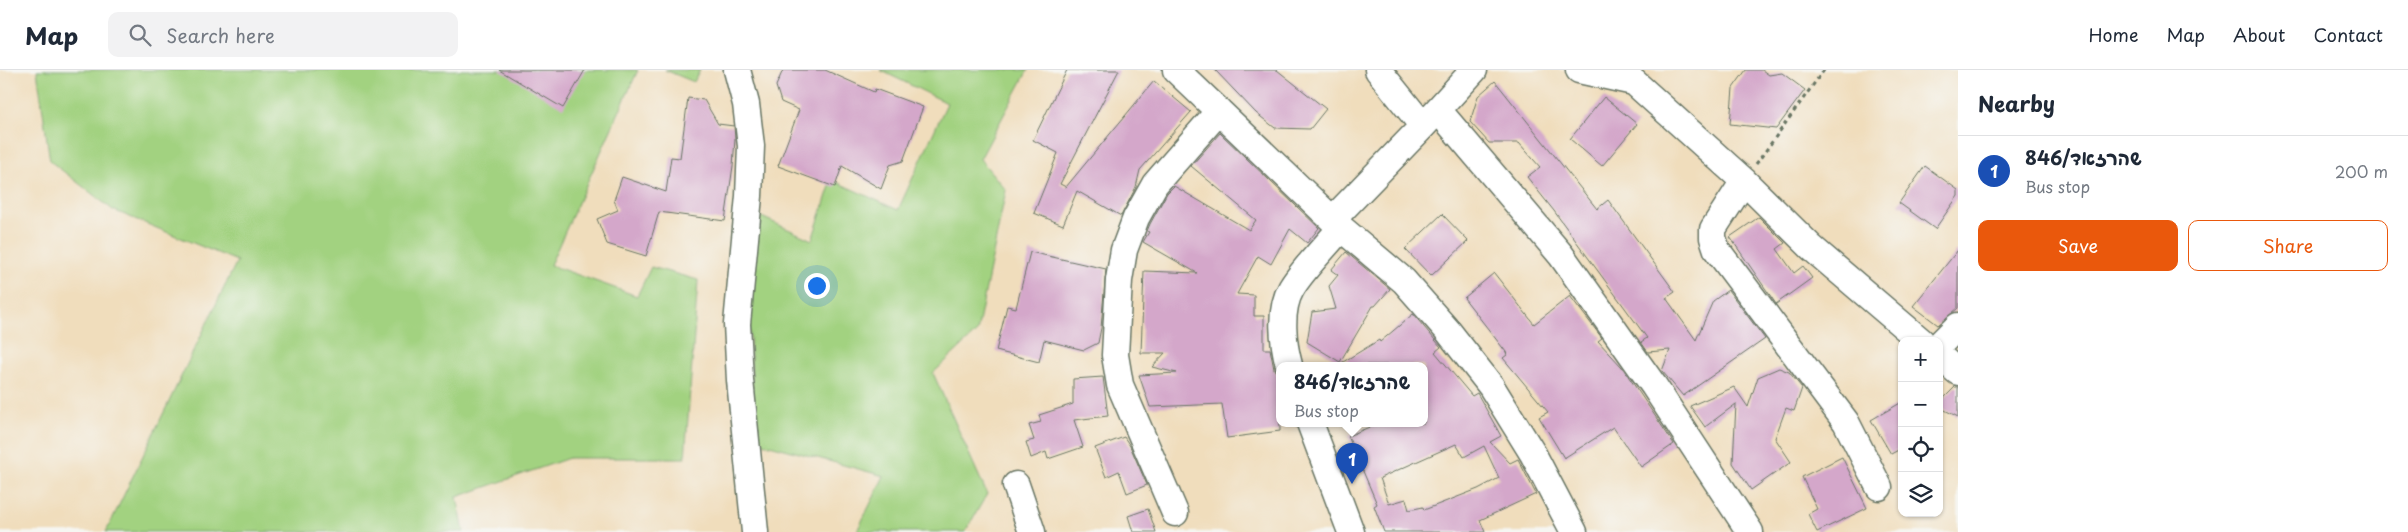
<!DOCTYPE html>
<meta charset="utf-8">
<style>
:root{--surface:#fff;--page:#f2f2f3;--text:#1f2937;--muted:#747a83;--line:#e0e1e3;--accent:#ea580c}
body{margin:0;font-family:"Playpen Sans","Playpen Sans Hebrew",sans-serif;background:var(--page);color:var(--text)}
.controls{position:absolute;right:15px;bottom:15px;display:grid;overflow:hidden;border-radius:10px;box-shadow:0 1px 4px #0004}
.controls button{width:45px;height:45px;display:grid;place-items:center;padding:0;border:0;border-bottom:1px solid var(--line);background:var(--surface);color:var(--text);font:25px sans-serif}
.you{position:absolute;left:816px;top:215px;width:18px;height:18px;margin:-12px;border:4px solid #fff;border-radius:50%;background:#1a73e8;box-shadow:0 0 0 8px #1a73e833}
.badge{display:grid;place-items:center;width:32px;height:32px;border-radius:50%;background:var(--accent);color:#fff;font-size:16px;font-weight:700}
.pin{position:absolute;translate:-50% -41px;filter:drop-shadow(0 1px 2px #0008)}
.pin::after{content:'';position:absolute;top:26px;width:18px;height:15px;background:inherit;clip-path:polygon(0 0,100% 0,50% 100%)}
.popup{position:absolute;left:1276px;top:292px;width:152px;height:65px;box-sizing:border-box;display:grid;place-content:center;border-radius:10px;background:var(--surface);filter:drop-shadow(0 1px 4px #0005);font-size:16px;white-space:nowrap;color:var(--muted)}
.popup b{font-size:19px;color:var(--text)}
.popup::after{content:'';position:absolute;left:50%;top:100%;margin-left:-10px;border:10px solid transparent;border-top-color:var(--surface)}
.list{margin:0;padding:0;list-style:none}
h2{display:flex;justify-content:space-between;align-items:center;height:65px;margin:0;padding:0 20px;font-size:21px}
h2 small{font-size:16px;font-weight:400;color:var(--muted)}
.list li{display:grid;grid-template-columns:32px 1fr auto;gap:15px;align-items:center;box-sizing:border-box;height:70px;padding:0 20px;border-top:1px solid var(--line)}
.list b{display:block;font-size:19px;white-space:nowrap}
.list p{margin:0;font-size:16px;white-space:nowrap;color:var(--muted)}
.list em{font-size:16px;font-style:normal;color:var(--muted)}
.actions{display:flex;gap:10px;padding:15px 20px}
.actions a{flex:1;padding:11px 0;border:1px solid var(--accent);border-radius:10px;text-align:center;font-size:18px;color:var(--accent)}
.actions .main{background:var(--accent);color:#fff}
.icon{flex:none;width:28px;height:28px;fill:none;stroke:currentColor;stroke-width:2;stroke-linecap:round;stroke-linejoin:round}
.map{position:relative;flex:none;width:1958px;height:462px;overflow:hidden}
header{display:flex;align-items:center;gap:30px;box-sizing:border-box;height:70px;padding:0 25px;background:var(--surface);border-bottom:1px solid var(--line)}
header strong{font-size:24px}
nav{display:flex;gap:28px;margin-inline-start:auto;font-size:18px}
.search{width:350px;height:45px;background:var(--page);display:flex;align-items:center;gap:12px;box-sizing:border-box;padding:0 18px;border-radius:10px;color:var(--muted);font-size:19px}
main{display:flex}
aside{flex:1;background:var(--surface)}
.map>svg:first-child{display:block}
.green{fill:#a2d280;stroke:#60885a}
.building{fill:#d4a7ca;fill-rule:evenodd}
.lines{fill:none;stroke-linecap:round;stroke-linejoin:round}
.minor-casing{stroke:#687564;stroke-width:29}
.path{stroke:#687564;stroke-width:3;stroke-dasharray:4 4;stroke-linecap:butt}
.minor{stroke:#fff;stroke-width:26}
</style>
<header>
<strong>Map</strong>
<div class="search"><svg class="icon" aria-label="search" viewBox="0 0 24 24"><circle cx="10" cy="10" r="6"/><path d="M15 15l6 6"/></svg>Search here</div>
<nav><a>Home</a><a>Map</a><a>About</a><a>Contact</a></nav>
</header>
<main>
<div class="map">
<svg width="1958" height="462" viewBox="0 0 1958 462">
<rect width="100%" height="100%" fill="#f6f6f2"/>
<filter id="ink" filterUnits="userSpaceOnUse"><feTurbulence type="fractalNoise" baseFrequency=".02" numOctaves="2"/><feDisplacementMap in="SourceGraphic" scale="10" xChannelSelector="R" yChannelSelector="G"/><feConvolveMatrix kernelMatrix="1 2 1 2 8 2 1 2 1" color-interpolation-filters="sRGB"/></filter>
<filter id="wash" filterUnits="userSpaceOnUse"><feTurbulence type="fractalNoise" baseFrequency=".0096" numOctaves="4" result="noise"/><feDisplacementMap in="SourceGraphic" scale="20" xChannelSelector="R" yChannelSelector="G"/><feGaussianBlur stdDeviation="1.12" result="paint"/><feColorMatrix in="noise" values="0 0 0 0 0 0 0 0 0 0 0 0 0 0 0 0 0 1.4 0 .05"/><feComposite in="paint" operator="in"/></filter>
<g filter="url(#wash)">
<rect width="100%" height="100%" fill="#f0ddbc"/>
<!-- green -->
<path class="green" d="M 37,0 L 638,0 L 550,195 L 637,226 L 651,197 L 698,210 L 685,388 L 569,388 L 457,427 L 464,462 L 106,462 L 237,191 L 113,140 L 50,91 Z
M 665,0 L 700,0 L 694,12 Z
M 880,0 L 1028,0 L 980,89 L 1006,120 L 977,262 L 933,303 L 987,424 L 965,462 L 859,462 L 857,461 L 884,406 L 755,371 L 744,139 L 812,170 L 832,110 L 898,140 L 947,33 Z"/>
<g id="blocks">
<!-- building -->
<path class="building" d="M 499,0 L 585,0 L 563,38 Z
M 783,0 L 825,0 L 874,22 L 875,19 L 923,37 L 903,91 L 890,95 L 881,119 L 842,96 L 835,117 L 778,96 L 799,40 L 781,32 L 776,16 Z
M 1067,0 L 1119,0 L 1060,114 L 1066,117 L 1154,11 L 1191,42 L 1140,100 L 1136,117 L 1121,146 L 1077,121 L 1063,155 L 1034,143 L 1058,83 L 1033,70 Z
M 1215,0 L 1277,0 L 1326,39 L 1310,59 L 1275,58 L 1256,43 Z
M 1746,0 L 1762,0 L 1769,5 L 1782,3 L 1805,20 L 1776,59 L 1730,54 L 1733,18 Z
M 1495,11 L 1597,139 L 1608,130 L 1675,222 L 1666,228 L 1696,270 L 1713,231 L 1728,220 L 1765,269 L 1683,326 L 1662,301 L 1670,280 L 1648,282 L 1641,272 L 1647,268 L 1554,141 L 1527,107 L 1540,97 L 1519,73 L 1489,73 L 1470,52 L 1478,26 Z
M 1604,27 L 1637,54 L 1602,96 L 1570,69 Z
M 688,28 L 704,30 L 718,54 L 734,56 L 735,69 L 733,96 L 725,151 L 659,142 L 646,186 L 607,174 L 597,149 L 618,140 L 614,130 L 622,107 L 666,122 L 671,87 L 680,88 Z
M 1220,63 L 1319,158 L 1307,173 L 1290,159 L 1271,194 L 1258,186 L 1237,224 L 1254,225 L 1254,246 L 1264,246 L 1264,279 L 1270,279 L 1274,299 L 1279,306 L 1280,361 L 1227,368 L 1222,334 L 1150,337 L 1139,305 L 1177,303 L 1152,297 L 1165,283 L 1141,283 L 1144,201 L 1197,203 L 1143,172 L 1149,162 L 1147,161 L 1150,154 L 1167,123 L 1174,116 L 1249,160 L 1256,150 L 1191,96 Z
M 1925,96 L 1958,120 L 1958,126 L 1935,159 L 1899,133 Z
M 1442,144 L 1468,171 L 1431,206 L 1405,179 Z
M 1759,147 L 1785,173 L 1777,179 L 1794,203 L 1803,196 L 1812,208 L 1776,234 L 1730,167 Z
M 1958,180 L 1958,238 L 1938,255 L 1913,236 Z
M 1030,182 L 1106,199 L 1101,258 L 1098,273 L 1084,280 L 1044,270 L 1039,292 L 996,281 L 1007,236 L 1016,238 Z
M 1346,182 L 1390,219 L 1375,236 L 1373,236 L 1340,292 L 1307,272 L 1312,242 L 1336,239 L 1329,216 L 1338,205 L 1331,200 Z
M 1494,203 L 1534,254 L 1570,226 L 1602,268 L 1598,271 L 1622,297 L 1674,374 L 1641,397 L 1613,357 L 1564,388 L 1539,347 L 1548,342 L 1503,288 L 1507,285 L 1506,282 L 1464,228 Z
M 1413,244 L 1441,277 L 1435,282 L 1472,326 L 1477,323 L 1501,366 L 1490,372 L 1510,393 L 1518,389 L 1536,424 L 1480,450 L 1485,462 L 1384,462 L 1374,436 L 1377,434 L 1348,366 L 1379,353 L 1424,353 L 1424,295 L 1338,295 L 1379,270 L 1380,272 ZM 1456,374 L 1464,387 L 1484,376 L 1499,408 L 1478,419 L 1424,440 L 1423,437 L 1409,440 L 1406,429 L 1389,434 L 1380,408 Z
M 1779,298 L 1789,302 L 1802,318 L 1794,341 L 1786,338 L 1775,368 L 1791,392 L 1751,420 L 1733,393 L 1736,334 L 1705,357 L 1690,336 L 1734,317 L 1748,337 L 1758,307 Z
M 1103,307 L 1108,346 L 1074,350 L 1083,377 L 1048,389 L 1046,382 L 1031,388 L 1026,372 L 1034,370 L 1029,355 L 1041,352 L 1039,345 L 1073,334 L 1073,309 Z
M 1955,317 L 1958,317 L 1958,347 L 1939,337 L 1939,333 Z
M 1902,332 L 1902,378 L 1891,384 L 1871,350 Z
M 1124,367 L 1130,376 L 1147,415 L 1127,423 L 1119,401 L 1106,407 L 1095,378 Z
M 1842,387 L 1867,438 L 1817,462 L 1808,444 L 1817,439 L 1802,407 Z
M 1148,439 L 1156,462 L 1133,462 L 1128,446 Z"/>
</g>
</g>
<g filter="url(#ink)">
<use href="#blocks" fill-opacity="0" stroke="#687564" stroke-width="1"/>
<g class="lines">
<!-- minor casing -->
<g class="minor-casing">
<path id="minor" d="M 737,0 L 746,34 L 751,76 L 749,126 L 737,254 L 740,310 L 755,462
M 1176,0 L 1341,158 L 1404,211 L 1448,261 L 1491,316 L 1533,384 L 1574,462
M 1378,0 L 1423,56
M 1579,0 L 1634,12 L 1744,111 L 1812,178 L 1921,271
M 1438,40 L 1561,185 L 1654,316 L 1750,462
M 1744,111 L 1713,159 L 1713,168 L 1717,180 L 1846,352 L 1879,417
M 1333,149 L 1423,56 L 1474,0
M 1939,275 L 1958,256
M 1939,286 L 1958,302
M 1289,295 C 1283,273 1279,240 1291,219 C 1301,201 1327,175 1341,158
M 1310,353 L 1351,462
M 1016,415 L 1032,462
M 1175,443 L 1120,315 L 1115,285 L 1119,210 L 1124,180 L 1136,148 L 1155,114 L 1219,41"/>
</g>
<!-- path -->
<path class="path" d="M 1756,94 L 1824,0"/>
<!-- minor -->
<use href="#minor" class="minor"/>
</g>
</g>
</svg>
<div class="controls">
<button>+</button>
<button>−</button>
<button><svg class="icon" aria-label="locate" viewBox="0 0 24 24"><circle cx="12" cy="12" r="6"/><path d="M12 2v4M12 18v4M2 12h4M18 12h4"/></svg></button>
<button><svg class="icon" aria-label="layers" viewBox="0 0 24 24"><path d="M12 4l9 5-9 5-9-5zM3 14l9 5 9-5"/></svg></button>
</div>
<div class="you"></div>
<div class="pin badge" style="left:1352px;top:414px;background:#1a4fb4">1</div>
<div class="popup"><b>846/שהרזאד</b>Bus stop</div>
</div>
<aside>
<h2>Nearby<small></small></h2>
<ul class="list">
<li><span class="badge" style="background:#1a4fb4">1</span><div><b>846/שהרזאד</b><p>Bus stop</p></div><em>200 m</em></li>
</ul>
<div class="actions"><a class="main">Save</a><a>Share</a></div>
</aside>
</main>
